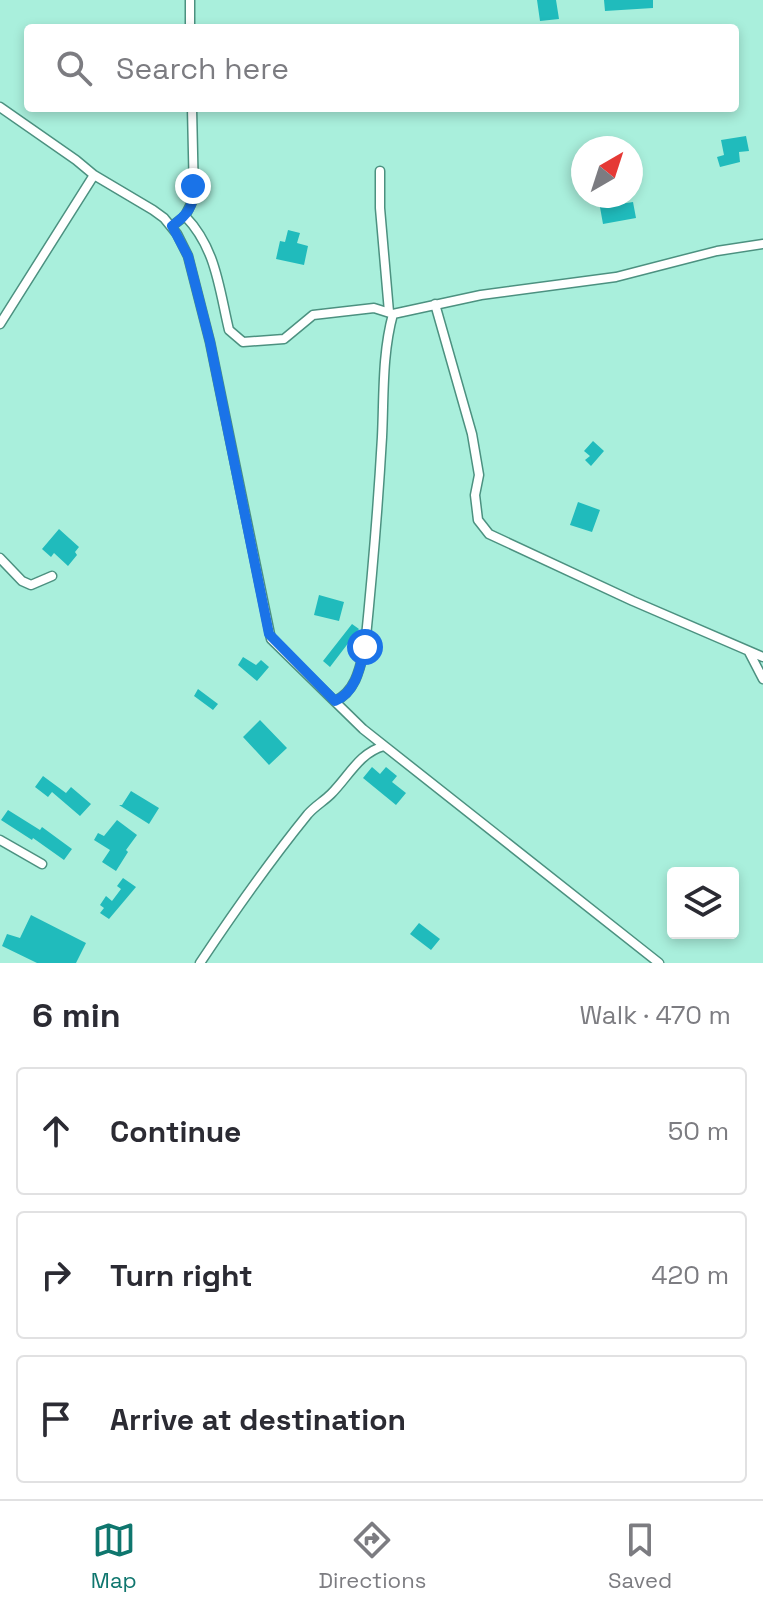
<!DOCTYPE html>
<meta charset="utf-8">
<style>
:root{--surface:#fff;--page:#f2f2f3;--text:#2b2b33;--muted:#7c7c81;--line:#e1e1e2;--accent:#0f766e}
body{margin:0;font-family:"Space Grotesk",sans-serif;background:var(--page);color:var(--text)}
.controls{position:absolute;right:24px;bottom:24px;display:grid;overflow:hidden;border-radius:8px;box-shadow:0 4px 12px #0003}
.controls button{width:72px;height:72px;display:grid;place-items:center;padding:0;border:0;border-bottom:2px solid var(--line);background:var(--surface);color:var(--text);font:40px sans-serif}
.compass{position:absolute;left:571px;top:136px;width:72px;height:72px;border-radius:50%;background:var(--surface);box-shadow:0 4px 12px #0003;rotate:39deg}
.stop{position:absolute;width:24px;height:24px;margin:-18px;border:6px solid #1a73e8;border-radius:50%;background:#fff}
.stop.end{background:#1a73e8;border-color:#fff;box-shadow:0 2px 8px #0008}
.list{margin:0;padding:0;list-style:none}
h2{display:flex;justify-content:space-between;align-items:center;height:104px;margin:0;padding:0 32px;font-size:34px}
h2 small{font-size:26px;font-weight:400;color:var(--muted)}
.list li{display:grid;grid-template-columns:52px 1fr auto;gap:24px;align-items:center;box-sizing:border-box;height:128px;margin:0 16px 16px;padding:0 16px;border:2px solid var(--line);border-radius:8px}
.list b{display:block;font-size:30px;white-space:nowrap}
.list em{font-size:26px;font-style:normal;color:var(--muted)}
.icon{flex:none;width:44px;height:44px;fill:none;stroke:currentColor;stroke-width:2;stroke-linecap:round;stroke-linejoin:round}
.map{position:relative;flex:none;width:763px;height:963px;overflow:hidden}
.search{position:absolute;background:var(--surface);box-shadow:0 4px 12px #0003;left:24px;right:24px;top:24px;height:88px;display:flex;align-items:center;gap:20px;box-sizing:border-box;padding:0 28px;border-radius:8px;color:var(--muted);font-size:30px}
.sheet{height:536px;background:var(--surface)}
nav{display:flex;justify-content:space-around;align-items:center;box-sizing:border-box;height:112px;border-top:2px solid var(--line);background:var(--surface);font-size:22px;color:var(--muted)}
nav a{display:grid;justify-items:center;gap:4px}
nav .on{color:var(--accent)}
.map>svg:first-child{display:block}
.building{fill:#20bbbc}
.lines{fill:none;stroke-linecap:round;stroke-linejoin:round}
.minor-casing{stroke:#4c9180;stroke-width:11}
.minor{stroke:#fff;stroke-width:8}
.route{stroke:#1a73e8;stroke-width:10}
</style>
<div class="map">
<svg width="763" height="963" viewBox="0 0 763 963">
<rect width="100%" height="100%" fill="#a9efdc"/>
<!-- building -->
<path class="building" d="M 537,0 L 556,0 L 559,19 L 540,21 Z
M 604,0 L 653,0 L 653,8 L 605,11 Z
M 746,136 L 749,151 L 739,152 L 740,162 L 720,167 L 717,157 L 724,155 L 721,140 Z
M 598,196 L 613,196 L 614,205 L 633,202 L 636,218 L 603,224 Z
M 288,230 L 300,233 L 297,243 L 308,246 L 304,265 L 276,259 L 280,241 L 285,242 Z
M 593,441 L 604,451 L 591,466 L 585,460 L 590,456 L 584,451 Z
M 578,502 L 600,510 L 592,532 L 570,525 Z
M 59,529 L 79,547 L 75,552 L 77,555 L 68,566 L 54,553 L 51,557 L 42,549 Z
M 319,595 L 344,602 L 339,621 L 314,615 Z
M 352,624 L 359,629 L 330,667 L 323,661 Z
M 243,657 L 256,665 L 261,660 L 269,667 L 257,681 L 238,665 Z
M 198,689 L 218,704 L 213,710 L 194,696 Z
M 260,720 L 287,748 L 269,765 L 243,737 Z
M 372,767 L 380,774 L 386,767 L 397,776 L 392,782 L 406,793 L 396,805 L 363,778 Z
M 43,776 L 66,793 L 71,787 L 91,804 L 80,816 L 52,792 L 48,797 L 35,787 Z
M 131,791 L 159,808 L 149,824 L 119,805 L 122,805 Z
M 8,810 L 40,830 L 42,827 L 72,849 L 64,860 L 33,838 L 32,840 L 1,820 Z
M 117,820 L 137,835 L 126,850 L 128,852 L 116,871 L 102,862 L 110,850 L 94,840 L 98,833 L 104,836 Z
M 123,878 L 136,887 L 109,919 L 100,913 L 104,908 L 100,905 L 106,896 L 112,901 L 121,889 L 117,886 Z
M 31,915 L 86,943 L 76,963 L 37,963 L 2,946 L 7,934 L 20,938 Z
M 419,923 L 440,939 L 431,950 L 410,934 Z"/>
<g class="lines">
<!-- minor casing -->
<g class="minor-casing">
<path id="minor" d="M 190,0 L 190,28
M 0,107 L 76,160 L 94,175 L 153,210 L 164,218 L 177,234 L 188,256 L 210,342 L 271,639 L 363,729 L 659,963
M 380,171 L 380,208 L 389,312
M 185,216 C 216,248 219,288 229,330 L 243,342 L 284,339 L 313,315 L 374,308 L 393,314 L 481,295 L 616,277 L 717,251 L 763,244
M 172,226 L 185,216 L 194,198 L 192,108
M 435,304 L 472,434 L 479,475 L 475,495 L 478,520 L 489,534 L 633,601 L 763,657
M 0,324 L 94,175
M 0,558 L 22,581 L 31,585 L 52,576
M 749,652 L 763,679
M 335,701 C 356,691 360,668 365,647 C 372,578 378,507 382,437 C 384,396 382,354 393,314
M 0,840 L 42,864
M 200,963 C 234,912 269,862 308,814 C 315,806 324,801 331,794 C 349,776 359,753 384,746"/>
</g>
<!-- minor -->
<use href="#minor" class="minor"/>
</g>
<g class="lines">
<!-- route -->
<path class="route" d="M 193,186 C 195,206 187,215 172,226 L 188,256 L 210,342 L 269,634 L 335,701 C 356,692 360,668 365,647"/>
</g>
</svg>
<div class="controls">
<button><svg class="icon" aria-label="layers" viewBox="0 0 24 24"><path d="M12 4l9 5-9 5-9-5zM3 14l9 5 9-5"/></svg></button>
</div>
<svg class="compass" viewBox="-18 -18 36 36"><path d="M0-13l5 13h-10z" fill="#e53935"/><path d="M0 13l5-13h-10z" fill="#7c7c81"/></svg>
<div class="stop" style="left:365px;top:647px"></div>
<div class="stop end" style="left:193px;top:186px"></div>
<div class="search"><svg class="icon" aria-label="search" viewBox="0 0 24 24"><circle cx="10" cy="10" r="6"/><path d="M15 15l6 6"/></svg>Search here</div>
</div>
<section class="sheet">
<h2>6 min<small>Walk · 470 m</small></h2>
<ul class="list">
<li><svg class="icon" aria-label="ahead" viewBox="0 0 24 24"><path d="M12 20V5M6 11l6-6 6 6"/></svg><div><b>Continue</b></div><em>50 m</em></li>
<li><svg class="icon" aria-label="right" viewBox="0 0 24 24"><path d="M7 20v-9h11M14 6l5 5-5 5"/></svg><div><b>Turn right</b></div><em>420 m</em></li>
<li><svg class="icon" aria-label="arrive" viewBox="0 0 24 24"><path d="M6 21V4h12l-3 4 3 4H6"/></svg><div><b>Arrive at destination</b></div></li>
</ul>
</section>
<nav>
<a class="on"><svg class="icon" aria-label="map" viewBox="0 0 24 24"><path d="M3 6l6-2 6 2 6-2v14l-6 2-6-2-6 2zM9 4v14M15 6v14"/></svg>Map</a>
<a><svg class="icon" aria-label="directions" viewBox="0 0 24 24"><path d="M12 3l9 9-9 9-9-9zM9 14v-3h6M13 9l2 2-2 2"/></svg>Directions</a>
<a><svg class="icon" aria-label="saved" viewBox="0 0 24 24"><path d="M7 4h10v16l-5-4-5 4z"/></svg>Saved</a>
</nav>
